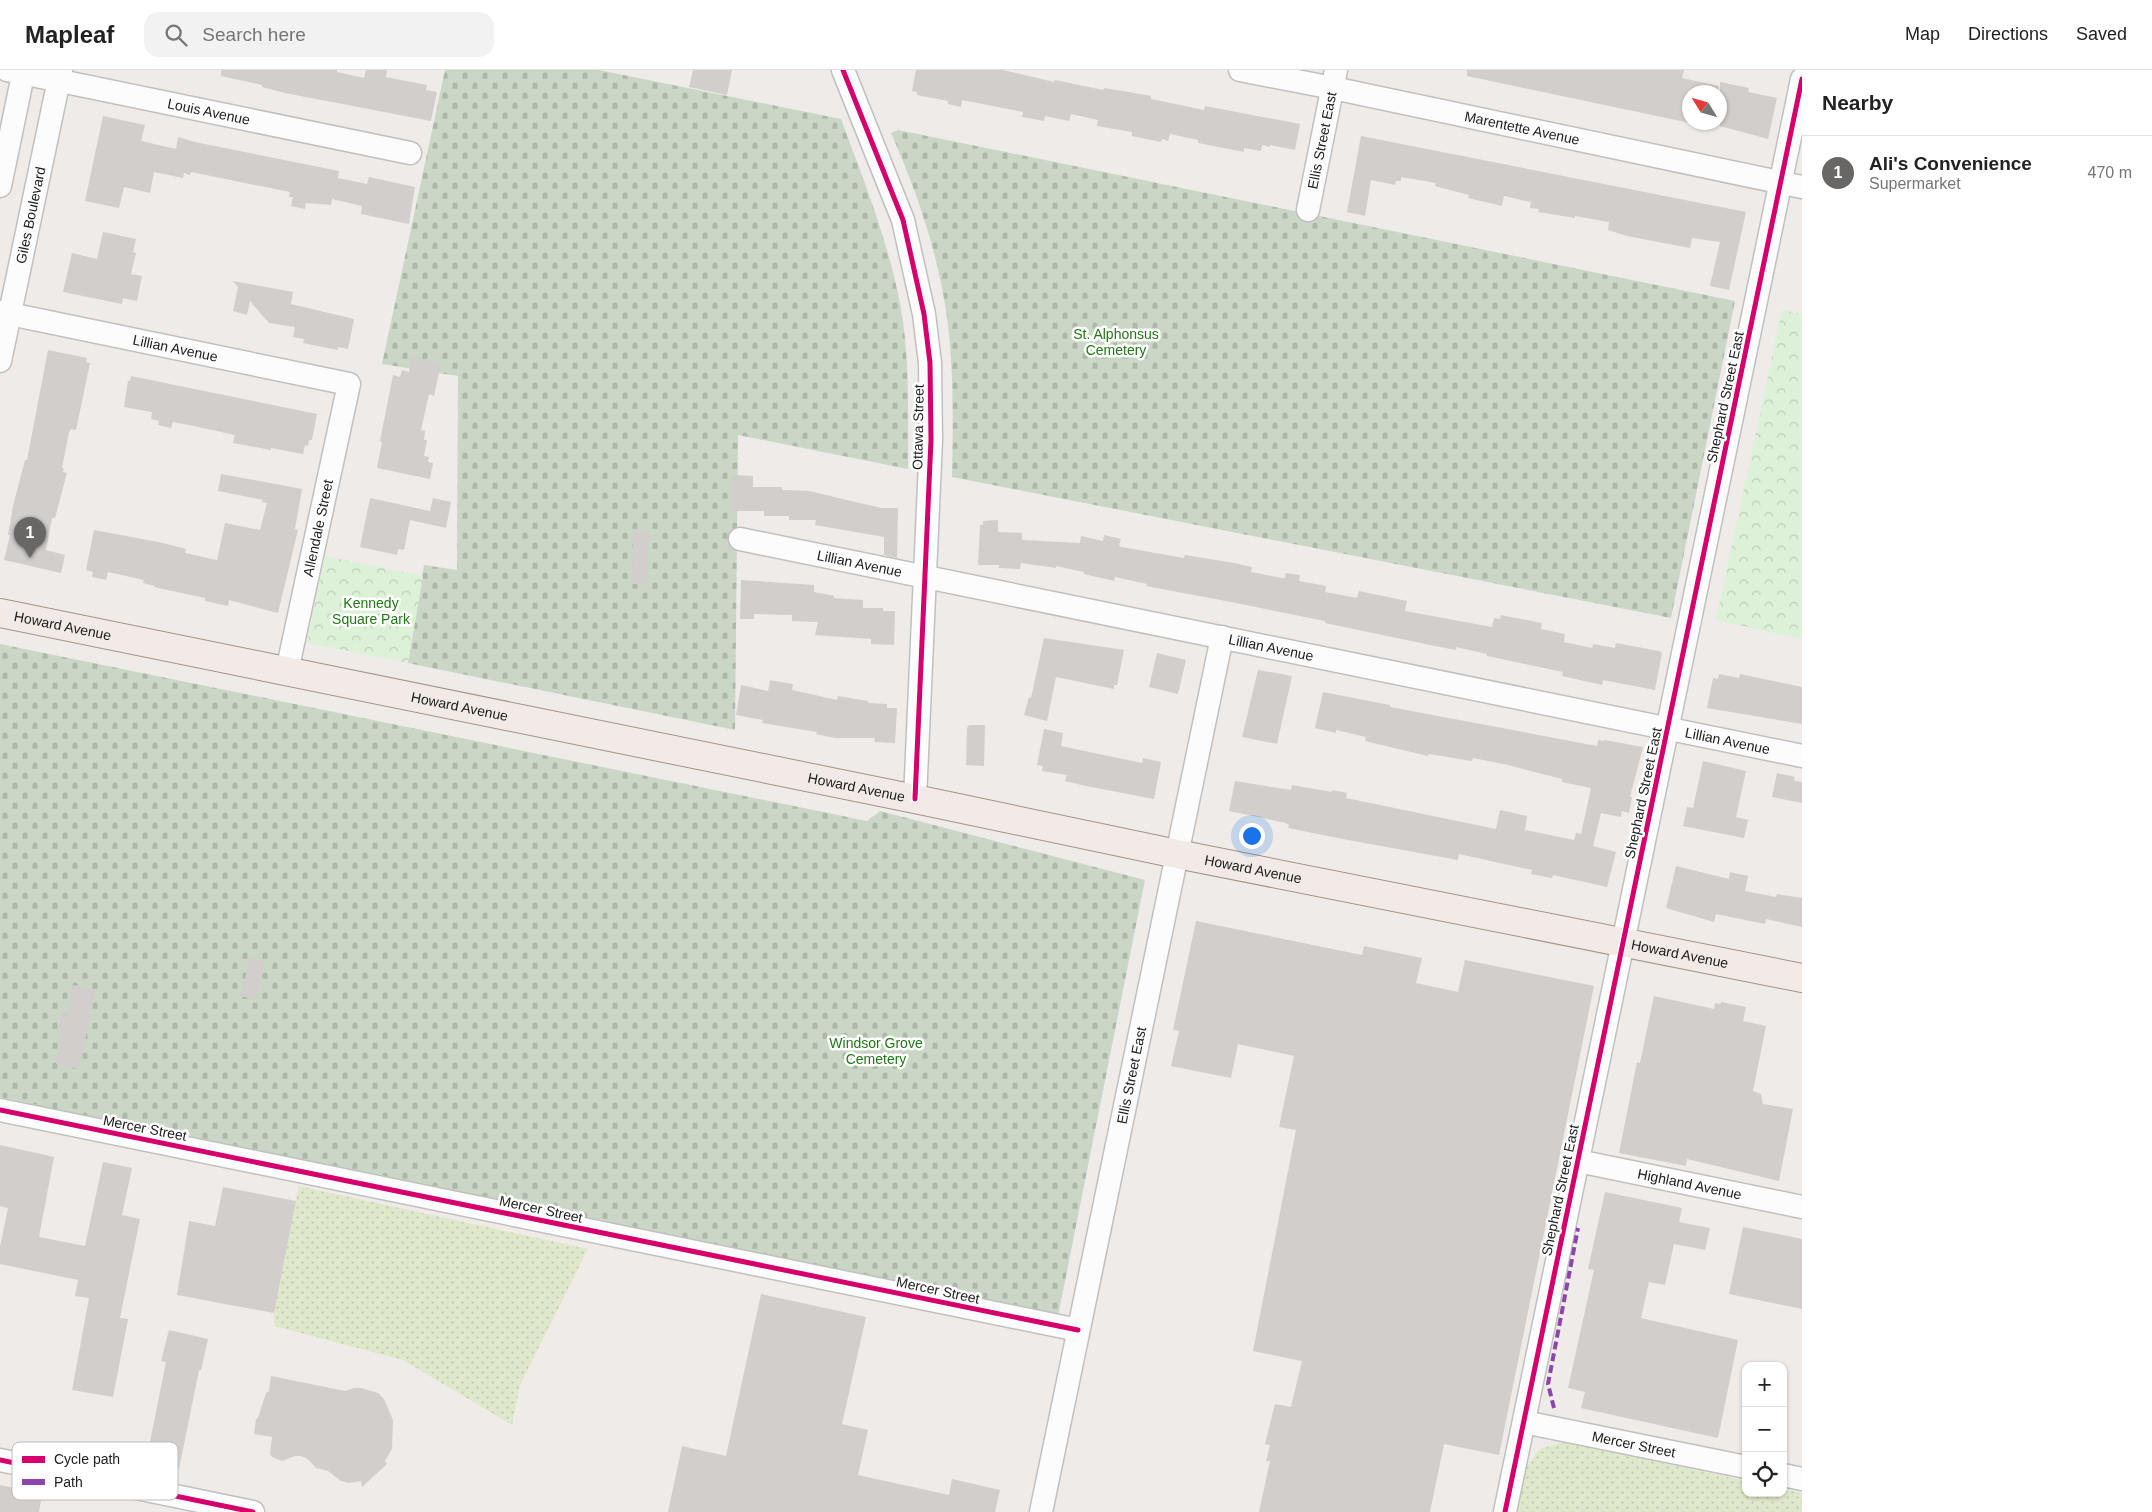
<!DOCTYPE html>
<meta charset="utf-8">
<style>
:root{--surface:#fff;--page:#f2f2f2;--text:#222;--muted:#767676;--line:#e0e0e0;--accent:#686766}
body{margin:0;font-family:Helvetica,sans-serif;background:var(--page);color:var(--text)}
.controls{position:absolute;right:15px;bottom:15px;display:grid;overflow:hidden;border-radius:10px;box-shadow:0 1px 4px #0004}
.controls button{width:45px;height:45px;display:grid;place-items:center;padding:0;border:0;border-bottom:1px solid var(--line);background:var(--surface);color:var(--text);font:25px sans-serif}
.compass{position:absolute;left:1682px;top:15px;width:45px;height:45px;border-radius:50%;background:var(--surface);box-shadow:0 1px 4px #0004;rotate:307deg}
.you{position:absolute;left:1251px;top:765px;width:18px;height:18px;margin:-12px;border:4px solid #fff;border-radius:50%;background:#1a73e8;box-shadow:0 0 0 8px #1a73e833}
.badge{display:grid;place-items:center;width:32px;height:32px;border-radius:50%;background:var(--accent);color:#fff;font-size:16px;font-weight:700}
.pin{position:absolute;translate:-50% -41px;filter:drop-shadow(0 1px 2px #0008)}
.pin::after{content:'';position:absolute;top:26px;width:18px;height:15px;background:inherit;clip-path:polygon(0 0,100% 0,50% 100%)}
.list{margin:0;padding:0;list-style:none}
h2{display:flex;justify-content:space-between;align-items:center;height:65px;margin:0;padding:0 20px;font-size:21px}
h2 small{font-size:16px;font-weight:400;color:var(--muted)}
.list li{display:grid;grid-template-columns:32px 1fr auto;gap:15px;align-items:center;box-sizing:border-box;height:75px;padding:0 20px;border-top:1px solid var(--line)}
.list b{display:block;font-size:19px;white-space:nowrap}
.list p{margin:0;font-size:16px;white-space:nowrap;color:var(--muted)}
.list em{font-size:16px;font-style:normal;color:var(--muted)}
.icon{flex:none;width:28px;height:28px;fill:none;stroke:currentColor;stroke-width:2;stroke-linecap:round;stroke-linejoin:round}
.map{position:relative;flex:none;width:1802px;height:1442px;overflow:hidden}
header{display:flex;align-items:center;gap:30px;box-sizing:border-box;height:70px;padding:0 25px;background:var(--surface);border-bottom:1px solid var(--line)}
header strong{font-size:24px}
nav{display:flex;gap:28px;margin-inline-start:auto;font-size:18px}
.search{width:350px;height:45px;background:var(--page);display:flex;align-items:center;gap:12px;box-sizing:border-box;padding:0 18px;border-radius:15px;color:var(--muted);font-size:19px}
main{display:flex}
aside{flex:1;background:var(--surface)}
.map>svg:first-child{display:block}
.grass{fill:url(#grass-dots)}
.cemetery{fill:url(#cemetery-stones)}
.park{fill:url(#park-crowns)}
.building{fill:#d1cecc}
.lines{fill:none;stroke-linecap:round;stroke-linejoin:round}
.minor-casing{stroke:#c1c0bf;stroke-width:25}
.major-casing{stroke:#a39487;stroke-width:30}
.minor{stroke:#fcfcfc;stroke-width:22}
.major{stroke:#f1eae6;stroke-width:28}
.quiet{stroke:#8e44ad;stroke-width:4;stroke-dasharray:8 4;stroke-linecap:butt}
.cycleway-casing{stroke:#fff;stroke-width:8}
.cycleway{stroke:#d6006c;stroke-width:5}
.labels{text-anchor:middle;dominant-baseline:central;stroke-width:5;stroke-linejoin:round;paint-order:stroke}
.street-label{font-size:14px;fill:#202020;stroke:#fff}
.park-label{font-size:14px;fill:#207815;stroke:#fff}
.key{fill:#fff;stroke:#bcbcbc;stroke-width:1}
.key-label{font-size:14px;fill:#202020}
</style>
<header>
<strong>Mapleaf</strong>
<div class="search"><svg class="icon" aria-label="search" viewBox="0 0 24 24"><circle cx="10" cy="10" r="6"/><path d="M15 15l6 6"/></svg>Search here</div>
<nav><a>Map</a><a>Directions</a><a>Saved</a></nav>
</header>
<main>
<div class="map">
<svg width="1802" height="1442" viewBox="0 0 1802 1442">
<defs>
<pattern id="grass-dots" width="8" height="8" patternUnits="userSpaceOnUse" patternTransform="scale(1.25)"><rect width="8" height="8" fill="#e0e8cb"/><path d="M2 2h.1M6 6h.1" fill="none" stroke="#c0c7ae" stroke-width="1.8" stroke-linecap="round"/></pattern>
<pattern id="cemetery-stones" width="16" height="16" patternUnits="userSpaceOnUse" patternTransform="scale(1.25)"><rect width="16" height="16" fill="#cad7c6"/><path d="M2 7V4a2 2 0 0 1 4 0v3zM10 15v-3a2 2 0 0 1 4 0v3z" fill="#adb8aa"/></pattern>
<pattern id="park-crowns" width="20" height="18" patternUnits="userSpaceOnUse" patternTransform="scale(1.25)"><rect width="20" height="18" fill="#dcf1d7"/><path d="M2 6a3 3 0 1 1 6 0M12 15a3 3 0 1 1 6 0" fill="none" stroke="#bcceb8"/></pattern>
</defs>
<rect width="100%" height="100%" fill="#eeebe9"/>
<!-- grass -->
<path class="grass" d="M 299,1116 L 588,1179 L 520,1315 L 512,1355 L 403,1290 L 274,1256 L 274,1243 Z
M 1565,1372 L 1746,1411 L 1746,1423 L 1783,1423 L 1783,1419 L 1802,1423 L 1802,1442 L 1518,1442 L 1527,1396 L 1540,1379 Z"/>
<!-- cemetery -->
<path class="cemetery" d="M 445,0 L 599,0 L 841,49 C 864,111 889,173 901,239 C 910,291 908,346 908,399 L 738,365 L 735,660 L 408,593 L 424,495 L 457,500 L 458,306 L 382,294 Z
M 898,60 L 1735,231 L 1671,548 L 952,407 C 953,354 954,300 947,247 C 938,183 917,122 891,63 Z
M 0,574 L 867,751 L 880,741 L 1145,810 L 1056,1256 L 0,1027 Z"/>
<!-- park -->
<path class="park" d="M 1782,240 L 1802,244 L 1802,569 L 1716,550 Z
M 325,486 L 423,506 L 408,593 L 307,573 Z"/>
<!-- building -->
<path class="building" d="M 221,0 L 337,0 L 337,2 L 364,8 L 366,0 L 387,0 L 386,7 L 427,15 L 426,20 L 437,22 L 431,51 L 285,23 L 262,17 L 262,15 L 221,6 Z
M 693,0 L 732,0 L 727,25 L 689,17 Z
M 916,0 L 1003,0 L 1054,12 L 1055,10 L 1103,20 L 1104,18 L 1129,22 L 1151,26 L 1151,29 L 1204,40 L 1205,36 L 1300,54 L 1295,80 L 1270,75 L 1270,77 L 1262,75 L 1261,81 L 1244,78 L 1244,82 L 1198,73 L 1198,70 L 1170,64 L 1168,71 L 1162,69 L 1161,72 L 1132,66 L 1132,62 L 1097,56 L 1098,50 L 1071,44 L 1069,51 L 1045,46 L 1044,51 L 1022,47 L 1023,42 L 962,30 L 961,37 L 948,34 L 948,31 L 917,25 L 917,22 L 912,21 Z
M 1467,0 L 1684,0 L 1682,8 L 1719,16 L 1718,22 L 1690,22 L 1690,53 L 1467,6 Z
M 1720,12 L 1749,18 L 1748,22 L 1777,28 L 1768,69 L 1720,56 Z
M 103,46 L 145,55 L 141,71 L 176,79 L 178,67 L 195,72 L 339,101 L 338,108 L 367,114 L 369,107 L 415,117 L 409,154 L 361,144 L 362,136 L 332,129 L 331,135 L 306,133 L 305,139 L 291,136 L 293,127 L 289,127 L 290,122 L 191,102 L 190,105 L 184,103 L 183,108 L 154,102 L 150,123 L 124,117 L 119,138 L 85,131 Z
M 1361,66 L 1746,142 L 1729,220 L 1710,216 L 1720,172 L 1692,168 L 1690,178 L 1627,166 L 1608,160 L 1609,152 L 1575,146 L 1575,148 L 1538,142 L 1539,139 L 1530,138 L 1531,132 L 1504,126 L 1502,136 L 1468,128 L 1469,125 L 1435,116 L 1436,113 L 1401,107 L 1401,111 L 1396,111 L 1395,115 L 1371,110 L 1365,146 L 1347,142 Z
M 103,162 L 136,169 L 133,182 L 136,183 L 131,204 L 142,206 L 137,231 L 123,228 L 122,234 L 63,222 L 72,183 L 97,189 Z
M 233,211 L 293,222 L 291,234 L 354,249 L 348,279 L 338,277 L 338,280 L 303,273 L 304,269 L 293,267 L 295,257 L 269,253 L 250,231 L 247,245 L 233,241 L 238,217 Z
M 48,280 L 87,288 L 86,292 L 90,293 L 76,360 L 71,359 L 69,362 L 62,398 L 64,398 L 63,402 L 67,403 L 55,448 L 52,448 L 46,480 L 65,485 L 61,503 L 4,490 L 10,465 L 8,465 L 13,436 L 25,390 L 27,390 Z
M 411,287 L 441,293 L 434,326 L 429,324 L 421,360 L 425,361 L 424,370 L 427,370 L 424,386 L 429,387 L 428,392 L 433,393 L 430,409 L 377,398 L 382,372 L 380,371 L 393,305 L 400,307 L 402,300 L 409,302 Z
M 131,306 L 317,344 L 312,370 L 309,370 L 308,376 L 305,375 L 303,384 L 271,378 L 271,380 L 233,373 L 235,365 L 189,355 L 173,352 L 171,358 L 158,355 L 159,351 L 151,349 L 152,342 L 124,337 L 128,311 L 130,311 Z
M 221,404 L 302,419 L 295,459 L 298,460 L 278,543 L 229,530 L 228,536 L 205,531 L 205,528 L 154,517 L 155,516 L 143,513 L 144,510 L 108,502 L 106,510 L 92,507 L 93,502 L 86,500 L 94,460 L 163,473 L 186,479 L 185,483 L 217,490 L 225,453 L 260,460 L 267,433 L 262,432 L 263,430 L 218,421 Z
M 732,405 L 753,406 L 753,417 L 782,417 L 782,420 L 809,421 L 881,438 L 898,438 L 897,488 L 884,485 L 884,467 L 815,455 L 816,450 L 789,450 L 789,446 L 764,446 L 764,441 L 731,441 Z
M 370,428 L 430,441 L 433,428 L 451,432 L 446,458 L 410,450 L 404,480 L 398,479 L 397,485 L 360,477 Z
M 998,450 L 998,462 L 1022,463 L 1022,470 L 1080,473 L 1081,466 L 1103,471 L 1104,465 L 1121,469 L 1119,475 L 1121,477 L 1184,488 L 1185,485 L 1234,493 L 1252,497 L 1251,502 L 1282,508 L 1285,508 L 1286,503 L 1300,505 L 1299,511 L 1326,516 L 1325,522 L 1357,528 L 1359,521 L 1407,531 L 1405,541 L 1492,557 L 1494,548 L 1500,549 L 1501,545 L 1542,553 L 1541,559 L 1565,564 L 1564,572 L 1592,578 L 1593,574 L 1615,578 L 1616,573 L 1659,581 L 1662,583 L 1655,620 L 1603,610 L 1602,615 L 1562,606 L 1563,602 L 1487,586 L 1487,584 L 1456,577 L 1456,580 L 1435,576 L 1325,553 L 1325,551 L 1226,531 L 1146,516 L 1147,514 L 1115,507 L 1114,511 L 1084,504 L 1084,502 L 1056,496 L 1056,498 L 1021,493 L 1020,499 L 999,498 L 999,495 L 978,495 L 980,455 L 983,455 L 983,451 Z
M 633,460 L 649,461 L 648,514 L 632,514 Z
M 741,510 L 814,515 L 814,522 L 834,526 L 834,528 L 863,530 L 863,538 L 883,538 L 883,541 L 895,541 L 894,575 L 871,574 L 871,569 L 815,565 L 818,552 L 792,551 L 792,545 L 754,544 L 754,549 L 740,549 Z
M 1044,568 L 1124,580 L 1117,615 L 1114,615 L 1114,619 L 1056,607 L 1047,651 L 1024,645 L 1029,627 L 1031,628 Z
M 1157,583 L 1186,590 L 1178,624 L 1149,617 Z
M 1258,600 L 1292,606 L 1277,674 L 1242,667 Z
M 1719,604 L 1739,608 L 1740,604 L 1802,617 L 1802,654 L 1707,638 L 1713,608 L 1718,609 Z
M 770,610 L 793,614 L 792,620 L 837,630 L 838,626 L 868,631 L 868,633 L 887,634 L 887,638 L 897,638 L 895,673 L 874,672 L 875,668 L 835,668 L 816,664 L 817,662 L 762,653 L 763,650 L 736,645 L 741,615 L 768,621 Z
M 1323,622 L 1390,635 L 1390,637 L 1597,676 L 1598,670 L 1604,671 L 1605,670 L 1643,677 L 1630,727 L 1632,727 L 1629,743 L 1622,741 L 1621,747 L 1601,743 L 1593,776 L 1616,782 L 1607,817 L 1553,805 L 1552,808 L 1531,804 L 1532,800 L 1459,784 L 1458,790 L 1348,770 L 1288,758 L 1289,755 L 1286,753 L 1229,741 L 1235,711 L 1291,720 L 1292,715 L 1332,722 L 1332,720 L 1347,723 L 1346,728 L 1496,759 L 1500,740 L 1527,746 L 1525,760 L 1574,770 L 1576,763 L 1581,764 L 1591,718 L 1562,712 L 1562,709 L 1508,695 L 1473,688 L 1472,691 L 1429,684 L 1428,686 L 1365,671 L 1366,667 L 1336,660 L 1336,663 L 1315,658 Z
M 969,655 L 985,655 L 984,696 L 966,695 L 967,658 Z
M 1044,659 L 1063,663 L 1061,676 L 1142,693 L 1143,688 L 1161,692 L 1154,729 L 1086,716 L 1065,711 L 1067,705 L 1042,701 L 1043,696 L 1037,695 Z
M 1703,691 L 1746,701 L 1736,747 L 1748,750 L 1744,768 L 1683,756 L 1687,737 L 1693,738 Z
M 1777,703 L 1795,707 L 1794,711 L 1802,712 L 1802,733 L 1772,727 Z
M 1676,796 L 1729,809 L 1730,802 L 1748,806 L 1745,821 L 1776,827 L 1777,824 L 1802,828 L 1802,857 L 1766,849 L 1765,854 L 1716,844 L 1714,852 L 1666,838 Z
M 1196,851 L 1362,885 L 1364,876 L 1422,888 L 1416,913 L 1458,922 L 1465,890 L 1594,916 L 1499,1385 L 1444,1374 L 1430,1442 L 1259,1442 L 1270,1391 L 1266,1391 L 1270,1375 L 1265,1374 L 1275,1334 L 1291,1337 L 1302,1291 L 1253,1281 L 1296,1060 L 1279,1057 L 1294,986 L 1238,974 L 1231,1008 L 1171,996 L 1179,961 L 1173,960 Z
M 250,887 L 265,891 L 256,930 L 241,926 Z
M 73,915 L 96,920 L 79,999 L 56,994 L 62,965 L 57,964 L 61,942 L 67,943 Z
M 1654,926 L 1714,939 L 1715,933 L 1721,934 L 1721,932 L 1746,937 L 1743,951 L 1766,956 L 1753,1021 L 1761,1024 L 1763,1034 L 1793,1039 L 1779,1111 L 1687,1089 L 1686,1096 L 1619,1083 L 1637,992 L 1640,993 Z
M 0,1075 L 54,1087 L 39,1167 L 85,1176 L 103,1092 L 132,1098 L 122,1145 L 140,1149 L 120,1248 L 128,1249 L 113,1327 L 72,1320 L 89,1228 L 75,1226 L 78,1210 L 0,1194 L 0,1177 L 8,1138 L 0,1136 Z
M 223,1117 L 296,1131 L 274,1243 L 177,1225 L 189,1151 L 215,1156 Z
M 1605,1122 L 1682,1138 L 1679,1152 L 1710,1158 L 1705,1180 L 1674,1174 L 1665,1215 L 1649,1212 L 1641,1248 L 1738,1270 L 1718,1368 L 1581,1338 L 1585,1322 L 1568,1318 L 1594,1200 L 1588,1199 Z
M 1743,1157 L 1802,1169 L 1802,1239 L 1729,1224 Z
M 761,1224 L 866,1247 L 842,1354 L 868,1360 L 858,1405 L 949,1425 L 952,1409 L 1000,1420 L 995,1442 L 668,1442 L 682,1376 L 726,1386 Z
M 169,1260 L 208,1269 L 201,1300 L 199,1300 L 179,1399 L 146,1392 L 166,1292 L 161,1291 Z
M 271,1306 L 345,1321 L 354,1318 L 361,1318 L 378,1323 L 384,1329 L 393,1350 L 392,1379 L 385,1391 L 387,1394 L 362,1417 L 361,1411 L 349,1413 L 341,1411 L 328,1401 L 316,1398 L 308,1389 L 301,1386 L 295,1386 L 282,1391 L 272,1387 L 270,1384 L 272,1367 L 254,1364 L 256,1349 L 258,1348 L 266,1323 L 269,1321 Z
M 0,1415 L 42,1424 L 39,1442 L 0,1442 Z"/>
<g class="lines">
<!-- minor casing -->
<g class="minor-casing">
<g id="minor">
<path id="s1" d="M 7,0 L 410,83"/>
<path d="M 843,0 L 903,150 L 924,244 L 930,293 L 931,370 L 915,729"/>
<path id="s2" d="M 1240,0 L 1333,18 L 1802,117"/>
<path d="M 0,116 L 24,0"/>
<path id="s3" d="M 1308,140 L 1336,0"/>
<path id="s4" d="M 0,242 L 349,314 L 287,601"/>
<path id="s5" d="M 0,291 L 61,0"/>
<path id="s6" d="M 740,469 L 1802,686"/>
<path d="M 0,1040 L 1078,1260"/>
<path id="s7" d="M 1578,1091 L 1802,1137"/>
<path id="s8" d="M 1524,1352 L 1746,1397"/>
<path d="M 0,1390 L 253,1442"/>
<path d="M 1783,1405 L 1802,1409"/>
<path id="s9" d="M 1041,1442 L 1222,567"/>
<path d="M 1505,1442 L 1802,9"/>
</g>
</g>
<!-- major casing -->
<g class="major-casing">
<g id="major">
<path id="s10" d="M 0,543 L 915,729 L 1177,784 L 1802,908"/>
</g>
</g>
<!-- minor -->
<use href="#minor" class="minor"/>
<!-- major -->
<use href="#major" class="major"/>
<!-- quiet -->
<path class="quiet" d="M 1554,1338 L 1548,1314 L 1578,1158"/>
<!-- cycleway casing -->
<g class="cycleway-casing">
<path id="cycleway" d="M 843,0 L 903,150 L 924,244 L 930,293 L 931,370 L 915,729
M 0,1040 L 1078,1260
M 0,1390 L 253,1442
M 1505,1442 L 1802,9"/>
</g>
<!-- cycleway -->
<use href="#cycleway" class="cycleway"/>
</g>
<g class="labels">
<!-- street labels -->
<g class="street-label">
<text stroke="none"><textPath href="#s1" startOffset="206">Louis Avenue</textPath></text>
<text stroke="none"><textPath href="#s2" startOffset="288">Marentette Avenue</textPath></text>
<text stroke="none"><textPath href="#s3" startOffset="71">Ellis Street East</textPath></text>
<text stroke="none"><textPath href="#s5" startOffset="149">Giles Boulevard</textPath></text>
<text stroke="none"><textPath href="#s4" startOffset="179">Lillian Avenue</textPath></text>
<text transform="translate(1725 327) rotate(-78)">Shephard Street East</text>
<text transform="translate(918 357) rotate(-89)">Ottawa Street</text>
<text transform="translate(318 458) rotate(-78)">Allendale Street</text>
<text stroke="none"><textPath href="#s6" startOffset="122">Lillian Avenue</textPath></text>
<text stroke="none"><textPath href="#s10" startOffset="64">Howard Avenue</textPath></text>
<text stroke="none"><textPath href="#s6" startOffset="542">Lillian Avenue</textPath></text>
<text stroke="none"><textPath href="#s10" startOffset="469">Howard Avenue</textPath></text>
<text stroke="none"><textPath href="#s6" startOffset="1008">Lillian Avenue</textPath></text>
<text stroke="none"><textPath href="#s10" startOffset="874">Howard Avenue</textPath></text>
<text transform="translate(1643 723) rotate(-78)">Shephard Street East</text>
<text stroke="none"><textPath href="#s10" startOffset="1279">Howard Avenue</textPath></text>
<text stroke="none"><textPath href="#s10" startOffset="1714">Howard Avenue</textPath></text>
<text stroke="none"><textPath href="#s9" startOffset="446">Ellis Street East</textPath></text>
<text transform="translate(145 1058) rotate(11)">Mercer Street</text>
<text stroke="none"><textPath href="#s7" startOffset="114">Highland Avenue</textPath></text>
<text transform="translate(1560 1120) rotate(-78)">Shephard Street East</text>
<text transform="translate(541 1139) rotate(12)">Mercer Street</text>
<text transform="translate(938 1220) rotate(12)">Mercer Street</text>
<text stroke="none"><textPath href="#s8" startOffset="112">Mercer Street</textPath></text>
</g>
<!-- park labels -->
<g class="park-label">
<text x="1116" y="264">St. Alphonsus<tspan x="1116" dy="16">Cemetery</tspan></text>
<text x="371" y="533">Kennedy<tspan x="371" dy="16">Square Park</tspan></text>
<text x="876" y="973">Windsor Grove<tspan x="876" dy="16">Cemetery</tspan></text>
</g>
</g>
<!-- legend -->
<rect x="12" y="1372" width="166" height="58" rx="8" class="key"/>
<rect x="22" y="1386" width="23" height="7" fill="#d6006c"/>
<rect x="22" y="1409" width="23" height="6" fill="#8e44ad"/>
<g class="key-label">
<text x="54" y="1394">Cycle path</text>
<text x="54" y="1417">Path</text>
</g>
</svg>
<div class="controls">
<button>+</button>
<button>−</button>
<button><svg class="icon" aria-label="locate" viewBox="0 0 24 24"><circle cx="12" cy="12" r="6"/><path d="M12 2v4M12 18v4M2 12h4M18 12h4"/></svg></button>
</div>
<svg class="compass" viewBox="-18 -18 36 36"><path d="M0-13l5 13h-10z" fill="#e53935"/><path d="M0 13l5-13h-10z" fill="#767676"/></svg>
<div class="you"></div>
<div class="pin badge" style="left:30px;top:488px">1</div>
</div>
<aside>
<h2>Nearby<small></small></h2>
<ul class="list">
<li><span class="badge">1</span><div><b>Ali's Convenience</b><p>Supermarket</p></div><em>470 m</em></li>
</ul>
</aside>
</main>
